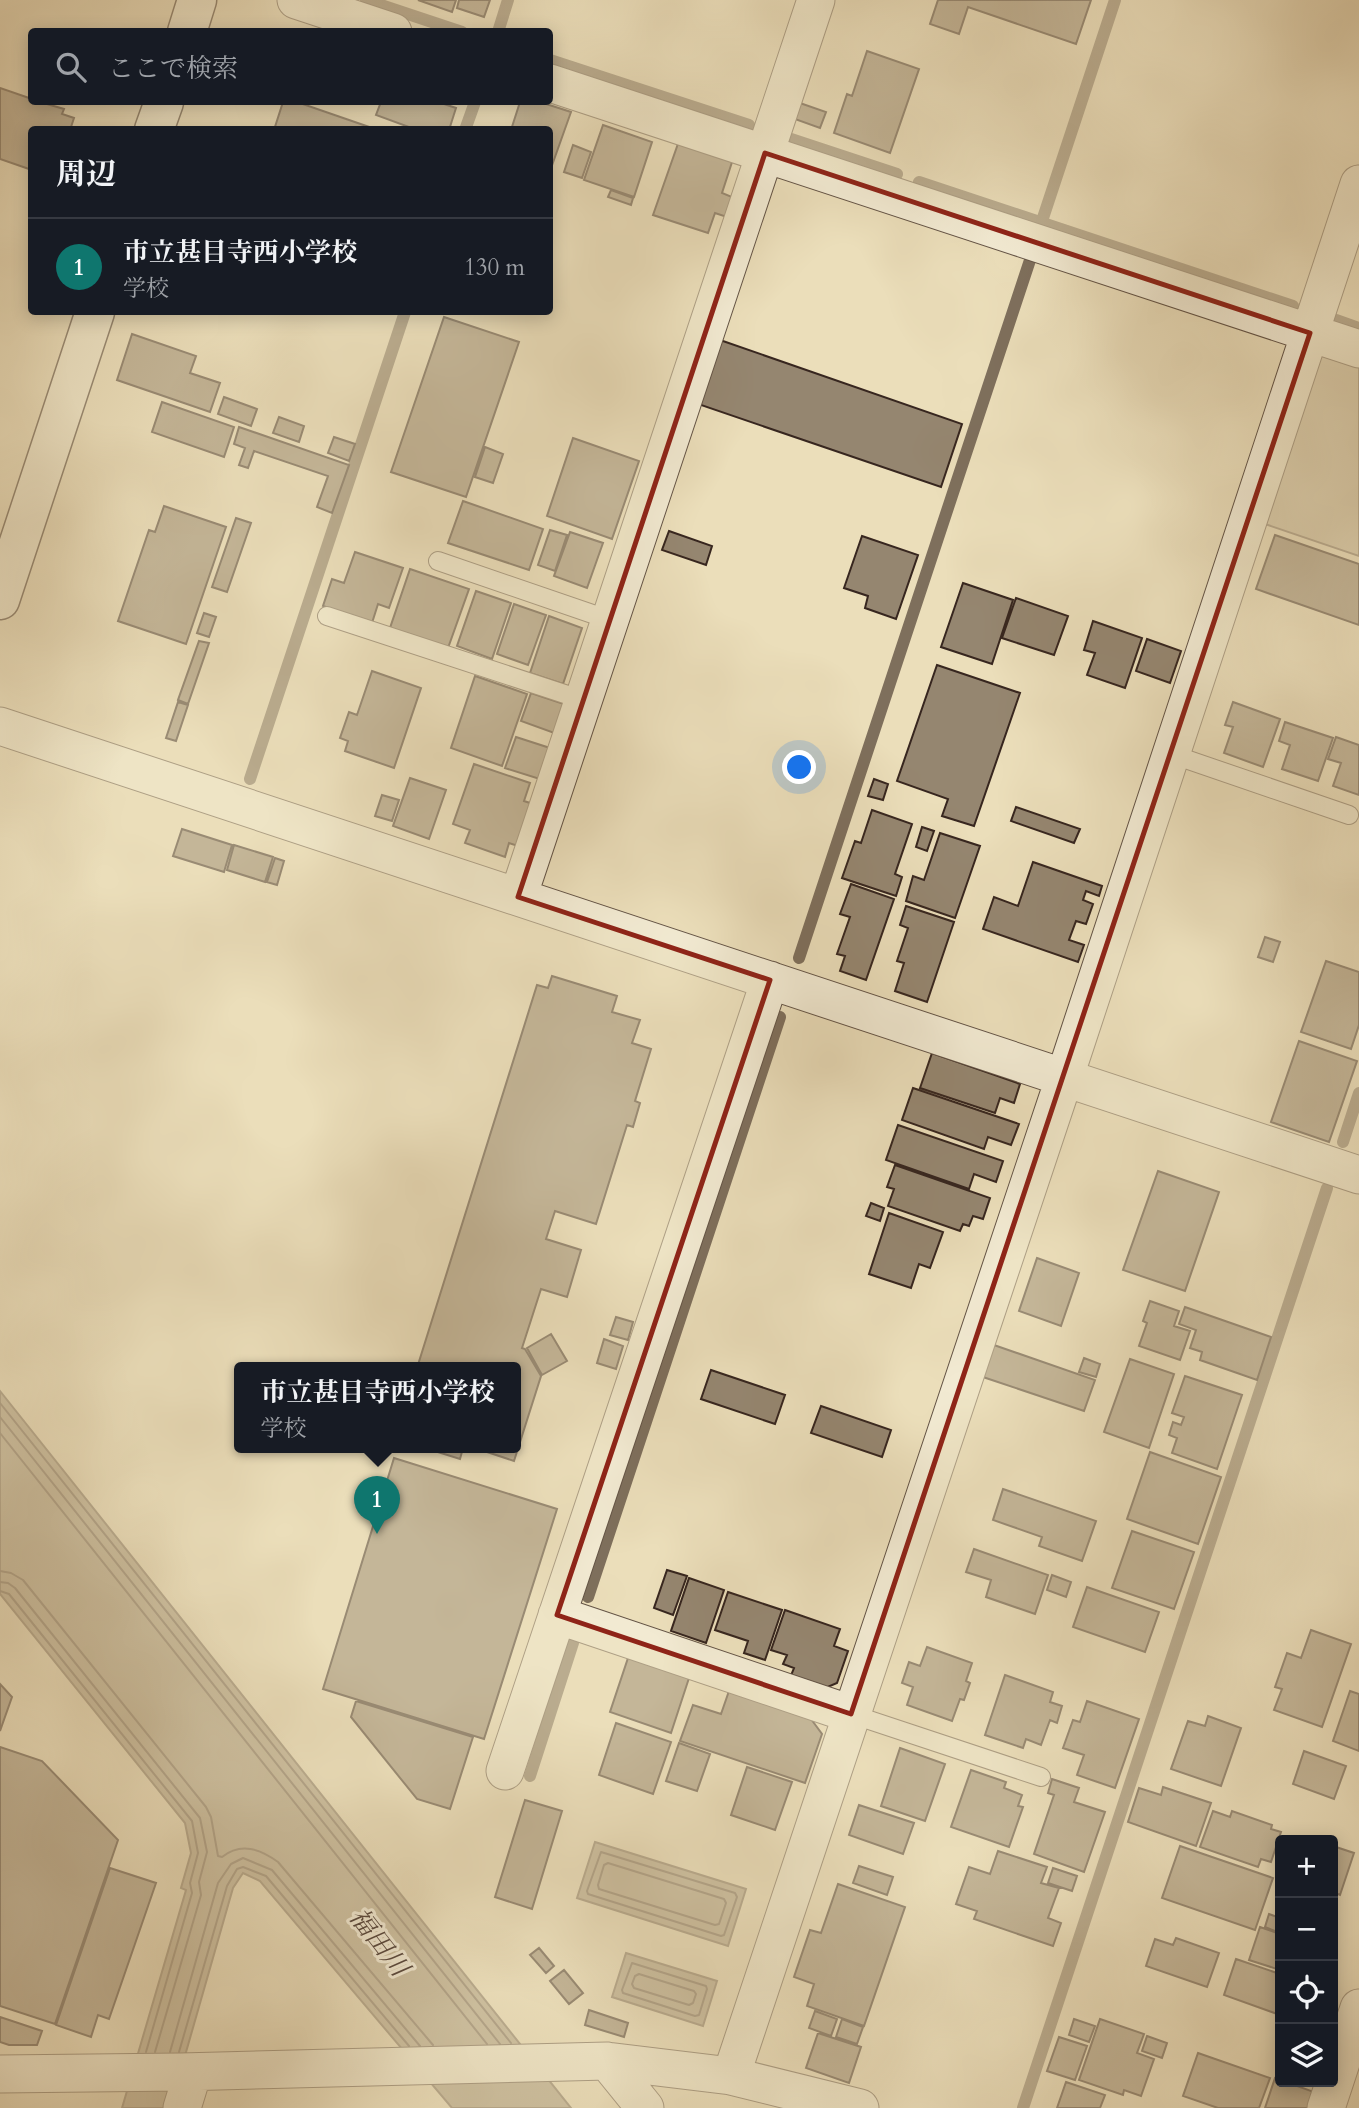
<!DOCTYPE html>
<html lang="ja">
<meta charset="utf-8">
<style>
:root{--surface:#171b24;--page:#20242c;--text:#f1f3f6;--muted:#9ea1a6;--line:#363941;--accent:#0f766e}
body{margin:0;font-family:Cardo,"Noto Serif JP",serif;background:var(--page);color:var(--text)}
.controls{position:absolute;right:21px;bottom:21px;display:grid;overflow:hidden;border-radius:7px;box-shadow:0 4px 18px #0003}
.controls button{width:63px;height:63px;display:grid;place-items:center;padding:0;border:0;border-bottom:2px solid var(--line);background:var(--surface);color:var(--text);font:35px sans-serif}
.you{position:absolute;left:800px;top:768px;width:24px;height:24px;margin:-18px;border:5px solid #fff;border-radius:50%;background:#1a73e8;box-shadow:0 0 0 10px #1a73e833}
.badge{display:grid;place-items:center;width:46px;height:46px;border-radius:50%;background:var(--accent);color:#fff;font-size:23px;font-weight:700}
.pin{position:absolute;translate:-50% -58px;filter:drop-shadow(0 2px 4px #0008)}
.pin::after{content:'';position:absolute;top:37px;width:24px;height:21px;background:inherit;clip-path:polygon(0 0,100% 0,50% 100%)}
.popup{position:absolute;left:234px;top:1362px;width:287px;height:91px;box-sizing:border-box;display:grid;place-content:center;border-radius:7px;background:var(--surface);filter:drop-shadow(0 2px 5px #0005);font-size:23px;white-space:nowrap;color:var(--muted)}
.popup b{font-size:26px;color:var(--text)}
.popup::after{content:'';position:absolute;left:50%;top:100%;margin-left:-14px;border:14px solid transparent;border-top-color:var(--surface)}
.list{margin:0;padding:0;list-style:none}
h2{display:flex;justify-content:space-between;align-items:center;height:91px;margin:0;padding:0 28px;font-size:30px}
h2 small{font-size:23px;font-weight:400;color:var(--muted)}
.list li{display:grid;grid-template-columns:46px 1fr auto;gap:21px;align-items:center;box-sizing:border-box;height:98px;padding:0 28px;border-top:2px solid var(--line)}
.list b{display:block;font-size:26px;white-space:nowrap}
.list p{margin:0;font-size:23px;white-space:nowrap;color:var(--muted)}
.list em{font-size:23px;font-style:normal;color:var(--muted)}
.icon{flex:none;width:38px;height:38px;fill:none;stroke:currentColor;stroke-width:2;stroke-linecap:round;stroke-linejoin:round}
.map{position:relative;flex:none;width:1359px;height:2108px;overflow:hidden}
.search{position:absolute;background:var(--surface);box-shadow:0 4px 18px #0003;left:28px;top:28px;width:525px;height:77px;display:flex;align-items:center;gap:18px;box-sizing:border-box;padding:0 24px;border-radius:7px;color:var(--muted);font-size:26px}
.panel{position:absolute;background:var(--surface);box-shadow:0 4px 18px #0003;left:28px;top:126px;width:525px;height:189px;border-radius:7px}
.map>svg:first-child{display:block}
.green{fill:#ccbfa0;stroke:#827260;stroke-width:2}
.water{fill:#ae9f85;stroke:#7e6f5c;stroke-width:2}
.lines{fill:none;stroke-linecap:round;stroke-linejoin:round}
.shore{stroke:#726252;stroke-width:2}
.stream{stroke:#7e6f5c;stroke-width:12}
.building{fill:#958670;stroke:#37261f;stroke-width:2}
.lane-casing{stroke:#645446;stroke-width:20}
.street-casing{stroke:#645446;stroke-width:39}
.secondary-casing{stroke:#37261f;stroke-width:41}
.lane{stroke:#f2ead2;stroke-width:18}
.street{stroke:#f2ead2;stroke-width:37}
.secondary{stroke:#f2ead2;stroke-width:38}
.marked{fill:none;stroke:#8f2418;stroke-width:5;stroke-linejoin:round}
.labels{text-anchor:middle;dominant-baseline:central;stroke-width:6;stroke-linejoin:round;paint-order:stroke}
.water-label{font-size:26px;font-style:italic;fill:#5b4a3e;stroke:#f2ead2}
</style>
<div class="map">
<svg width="1359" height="2108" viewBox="0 0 1359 2108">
<rect width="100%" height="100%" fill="#ebdeba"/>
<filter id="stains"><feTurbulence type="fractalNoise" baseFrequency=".00286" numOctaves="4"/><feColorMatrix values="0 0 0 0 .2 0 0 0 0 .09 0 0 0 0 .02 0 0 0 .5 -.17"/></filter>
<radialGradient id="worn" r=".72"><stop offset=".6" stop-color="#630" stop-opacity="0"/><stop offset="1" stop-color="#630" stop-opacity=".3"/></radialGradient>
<!-- green -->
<path class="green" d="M 1321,350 L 1359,362 L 1359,556 L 1262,523 Z"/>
<!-- water -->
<path class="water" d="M 0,1391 L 571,2108 L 452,2108 L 260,1881 L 243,1873 L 233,1888 L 170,2108 L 122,2108 L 186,1890 L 181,1888 L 191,1853 L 185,1823 L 0,1594 Z
M 595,1842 L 746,1889 L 728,1946 L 577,1898 Z
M 626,1953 L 717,1981 L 703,2026 L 612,1997 Z"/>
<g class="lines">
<!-- shore -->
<path class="shore" d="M 0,1403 L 511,2043
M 0,1417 L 500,2044
M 0,1433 L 487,2044
M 0,1571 L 11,1573 L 23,1580 L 206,1807 L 211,1817 L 218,1856 L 222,1857 C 241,1842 260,1849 278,1862 L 433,2045
M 0,1582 L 8,1583 L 15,1588 L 200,1818 L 207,1852 L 199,1882 L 201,1895 L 155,2052
M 0,1591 L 9,1594 L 192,1821 L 198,1853 L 190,1883 L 192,1893 L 146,2052
M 601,1852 L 735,1893 L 737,1897 L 724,1935 L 721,1936 L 588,1894 L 587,1891 Z
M 608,1863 L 724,1899 L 726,1903 L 719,1924 L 715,1925 L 599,1889 L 598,1885 L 604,1865 Z
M 632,1963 L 706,1986 L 707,1989 L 699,2015 L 695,2016 L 623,1993 L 622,1990 Z
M 639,1974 L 694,1991 L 696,1994 L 693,2003 L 689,2005 L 634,1988 L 632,1984 L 635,1976 Z
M 170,2052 L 218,1883 L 231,1864 L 243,1858 L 272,1870 L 420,2046
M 179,2052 L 227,1886 L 237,1869 L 243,1867 L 266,1876 L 409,2046"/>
<!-- stream -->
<path class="stream" d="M 366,0 L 462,32
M 498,32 L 508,0
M 550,60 L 749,125
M 465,130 L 475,102
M 791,139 L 897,174
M 919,182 L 1293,306
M 1040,227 L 1115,0
M 1336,320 L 1359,328
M 250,779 L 405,312
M 799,958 L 1032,254
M 1343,1142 L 1359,1093
M 588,1597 L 780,1017
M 530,1776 L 573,1643
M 1023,2108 L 1327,1188"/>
</g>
<!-- building -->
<path class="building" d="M 418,0 L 456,0 L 452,12 Z
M 459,0 L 490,0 L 484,17 L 457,8 Z
M 938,0 L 1091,0 L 1076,44 L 968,7 L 959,34 L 930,24 Z
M 867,51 L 919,69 L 890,153 L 834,133 L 847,94 L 852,96 Z
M 0,88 L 32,99 L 32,102 L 40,102 L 64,109 L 62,114 L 74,118 L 70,130 L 32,130 L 32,170 L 0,159 Z
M 283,102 L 297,102 L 378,130 L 274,130 Z
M 381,102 L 444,102 L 444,104 L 456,108 L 449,130 L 417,130 L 376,115 Z
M 520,102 L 540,102 L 571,112 L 550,171 L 550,130 L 511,130 Z
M 797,102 L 826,112 L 820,128 L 792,118 Z
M 603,125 L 652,142 L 634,197 L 584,180 Z
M 680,138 L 734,156 L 722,193 L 732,197 L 727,217 L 715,213 L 708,233 L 653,215 Z
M 573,145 L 591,152 L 582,178 L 564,172 Z
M 611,190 L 633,198 L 631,205 L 608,197 Z
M 444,317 L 519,342 L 466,497 L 391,472 Z
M 132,334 L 196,356 L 190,373 L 220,383 L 210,412 L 117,380 Z
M 720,340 L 962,424 L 941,487 L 698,404 Z
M 224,397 L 257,409 L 251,426 L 218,414 Z
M 162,402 L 234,427 L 224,457 L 152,432 Z
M 279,417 L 304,426 L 299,442 L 273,433 Z
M 239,427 L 349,465 L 332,513 L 317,507 L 328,476 L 254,451 L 248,468 L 239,465 L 245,448 L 234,444 Z
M 334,437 L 355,444 L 349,461 L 328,453 Z
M 573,438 L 639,461 L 612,539 L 547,516 Z
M 485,447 L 503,454 L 493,483 L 475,477 Z
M 463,501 L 543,529 L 529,570 L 448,543 Z
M 164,506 L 226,527 L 186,644 L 118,621 L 149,530 L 155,532 Z
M 236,518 L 251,523 L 227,592 L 212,587 Z
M 550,530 L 567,535 L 555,571 L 538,565 Z
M 669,531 L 712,546 L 706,565 L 662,550 Z
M 570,532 L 603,543 L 587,588 L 554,576 Z
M 1275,535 L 1359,564 L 1359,625 L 1256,589 Z
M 862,536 L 918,555 L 896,619 L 865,608 L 868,596 L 844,588 Z
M 355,552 L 403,568 L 389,608 L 378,604 L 372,623 L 323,606 L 332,579 L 344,583 Z
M 410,569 L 469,589 L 448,648 L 390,628 Z
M 963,583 L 1013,600 L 992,664 L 941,647 Z
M 476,591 L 511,603 L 492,659 L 457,646 Z
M 1016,598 L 1068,616 L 1054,655 L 1002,638 Z
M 514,604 L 546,615 L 528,665 L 497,654 Z
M 204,613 L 216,617 L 209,637 L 197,633 Z
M 549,616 L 582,628 L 563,684 L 530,673 Z
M 1093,621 L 1142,638 L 1125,688 L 1087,675 L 1095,653 L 1084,650 Z
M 1147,639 L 1181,651 L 1170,683 L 1136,671 Z
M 199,641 L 209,643 L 188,704 L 178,700 Z
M 937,665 L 1020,693 L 974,826 L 942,816 L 948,799 L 897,781 Z
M 372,671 L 421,688 L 394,768 L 345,751 L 348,741 L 340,738 L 349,712 L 357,715 Z
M 475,676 L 527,694 L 502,766 L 451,748 Z
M 531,693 L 567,705 L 557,734 L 521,721 Z
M 178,702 L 188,705 L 176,741 L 166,738 Z
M 1233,702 L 1280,719 L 1263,767 L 1224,753 L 1233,727 L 1225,725 Z
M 1285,722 L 1333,738 L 1318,781 L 1282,769 L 1290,745 L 1279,741 Z
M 516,737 L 553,749 L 543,780 L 505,768 Z
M 1336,737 L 1359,745 L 1359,795 L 1333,786 L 1341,763 L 1328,759 Z
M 474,764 L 530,783 L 524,801 L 533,804 L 518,846 L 509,843 L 505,857 L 465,843 L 470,830 L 453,824 Z
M 410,778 L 446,790 L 429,839 L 393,826 Z
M 874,779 L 888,784 L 883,800 L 868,796 Z
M 382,795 L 399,800 L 392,821 L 375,816 Z
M 1016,807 L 1080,829 L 1074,843 L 1011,821 Z
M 872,810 L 912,824 L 895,874 L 902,877 L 896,896 L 842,878 L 855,841 L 861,843 Z
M 922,827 L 934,831 L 927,851 L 916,847 Z
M 182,829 L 232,845 L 224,872 L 173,856 Z
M 940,833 L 980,846 L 955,918 L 906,901 L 913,876 L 924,880 Z
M 234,845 L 273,857 L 265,882 L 227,870 Z
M 275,858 L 284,861 L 277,885 L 267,882 Z
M 1033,862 L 1102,886 L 1099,896 L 1086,891 L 1083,900 L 1093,904 L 1086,924 L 1076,921 L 1069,940 L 1084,945 L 1078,962 L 983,929 L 994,897 L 1018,906 Z
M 851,884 L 894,899 L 866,980 L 840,971 L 845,956 L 837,954 L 850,917 L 840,914 Z
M 906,906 L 954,922 L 927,1002 L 895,991 L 904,963 L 897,961 L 908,928 L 900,925 Z
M 1265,937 L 1280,942 L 1273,962 L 1258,957 Z
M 1326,961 L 1359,972 L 1359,1025 L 1351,1049 L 1301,1032 Z
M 552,976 L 617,996 L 612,1012 L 640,1020 L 632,1043 L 651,1049 L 635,1101 L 640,1103 L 633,1127 L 627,1125 L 596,1224 L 555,1211 L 546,1239 L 581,1250 L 567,1297 L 541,1289 L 522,1348 L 525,1349 L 541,1376 L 514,1461 L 475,1448 L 515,1448 L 515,1368 L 417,1368 L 537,985 L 548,988 Z
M 1299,1041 L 1357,1061 L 1329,1142 L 1271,1122 Z
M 932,1053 L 1020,1084 L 1014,1103 L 1000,1098 L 995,1113 L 920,1088 Z
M 913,1088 L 1019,1124 L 1011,1145 L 988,1137 L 984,1149 L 902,1120 Z
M 898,1125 L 1003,1161 L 996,1182 L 974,1174 L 969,1189 L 886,1160 Z
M 895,1165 L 990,1198 L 983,1219 L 973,1216 L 969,1226 L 963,1224 L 960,1231 L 888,1206 L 894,1189 L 887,1187 Z
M 1158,1171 L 1219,1192 L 1185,1291 L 1123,1270 Z
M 871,1203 L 884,1208 L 880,1221 L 866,1216 Z
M 889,1213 L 943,1232 L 930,1268 L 919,1264 L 911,1288 L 869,1274 Z
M 1037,1258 L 1079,1273 L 1061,1326 L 1019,1311 Z
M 1150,1301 L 1179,1311 L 1174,1326 L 1190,1331 L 1180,1360 L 1139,1346 L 1147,1323 L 1143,1321 Z
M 1185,1307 L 1271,1337 L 1257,1380 L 1200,1360 L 1202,1352 L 1190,1348 L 1196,1330 L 1179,1324 Z
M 616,1317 L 633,1322 L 628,1340 L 610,1335 Z
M 551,1334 L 567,1361 L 542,1375 L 527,1348 Z
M 604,1339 L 623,1346 L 616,1369 L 597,1363 Z
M 991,1344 L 1095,1380 L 1084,1411 L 980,1376 Z
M 1084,1358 L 1100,1364 L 1096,1377 L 1079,1372 Z
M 1130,1359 L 1174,1374 L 1149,1448 L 1104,1432 Z
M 711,1370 L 785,1395 L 775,1424 L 701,1399 Z
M 1185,1376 L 1242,1395 L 1217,1469 L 1172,1453 L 1177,1438 L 1169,1435 L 1173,1422 L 1181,1425 L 1184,1417 L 1172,1413 Z
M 821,1406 L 891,1430 L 882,1457 L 811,1433 Z
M 425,1448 L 463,1448 L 460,1459 Z
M 1150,1452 L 1221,1477 L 1198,1544 L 1127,1519 Z
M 394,1458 L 557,1509 L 484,1739 L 323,1689 Z
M 1003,1489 L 1096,1521 L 1082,1561 L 1039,1546 L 1042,1537 L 993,1520 Z
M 1132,1531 L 1194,1552 L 1174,1609 L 1112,1588 Z
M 974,1549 L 1048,1575 L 1035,1614 L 986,1597 L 991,1580 L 966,1572 Z
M 667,1570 L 687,1576 L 673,1615 L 654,1608 Z
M 1052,1575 L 1071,1582 L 1066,1597 L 1047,1590 Z
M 689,1578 L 724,1590 L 706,1643 L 671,1631 Z
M 1087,1587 L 1159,1612 L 1145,1652 L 1073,1627 Z
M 728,1592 L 782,1610 L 765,1660 L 744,1653 L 748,1641 L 715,1630 Z
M 785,1610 L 840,1629 L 834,1646 L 848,1651 L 837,1683 L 823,1689 L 790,1678 L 794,1668 L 783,1664 L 787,1655 L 771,1650 Z
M 1311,1630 L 1351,1644 L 1322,1727 L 1274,1710 L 1282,1689 L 1275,1687 L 1287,1653 L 1301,1658 Z
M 927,1647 L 972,1663 L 966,1681 L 970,1683 L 964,1700 L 960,1699 L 952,1721 L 907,1705 L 913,1687 L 902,1683 L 909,1662 L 920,1666 Z
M 629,1655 L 690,1675 L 671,1733 L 610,1712 Z
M 1005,1675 L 1053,1692 L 1050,1702 L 1062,1706 L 1057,1723 L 1050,1720 L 1041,1745 L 1026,1739 L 1023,1748 L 985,1735 Z
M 0,1684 L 12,1697 L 0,1731 Z
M 729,1691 L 811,1719 L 822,1734 L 805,1783 L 680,1741 L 693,1705 L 721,1714 Z
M 1350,1691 L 1359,1694 L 1359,1751 L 1333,1741 Z
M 356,1701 L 473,1737 L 450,1809 L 417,1799 L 351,1717 Z
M 1087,1701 L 1139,1719 L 1115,1788 L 1077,1775 L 1084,1755 L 1063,1748 L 1073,1720 L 1080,1722 Z
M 1208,1716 L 1241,1728 L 1221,1786 L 1171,1769 L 1188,1721 L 1205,1726 Z
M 616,1723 L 671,1742 L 653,1794 L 599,1775 Z
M 679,1743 L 710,1754 L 697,1791 L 666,1781 Z
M 0,1747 L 42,1761 L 118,1840 L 55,2024 L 0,2006 Z
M 900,1748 L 945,1764 L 925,1821 L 881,1806 Z
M 1304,1751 L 1346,1766 L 1334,1799 L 1293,1784 Z
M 747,1767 L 792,1782 L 775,1830 L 731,1815 Z
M 971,1770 L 1006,1782 L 1004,1788 L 1022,1795 L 1018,1806 L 1023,1807 L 1009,1847 L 951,1827 Z
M 1052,1779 L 1079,1788 L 1074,1802 L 1105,1812 L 1084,1872 L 1034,1854 L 1054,1795 L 1048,1793 Z
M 1163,1787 L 1211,1803 L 1196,1846 L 1128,1822 L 1139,1788 L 1161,1795 Z
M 525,1800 L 562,1811 L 532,1909 L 495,1897 Z
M 859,1805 L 914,1823 L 903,1854 L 849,1835 Z
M 1213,1811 L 1230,1817 L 1232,1811 L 1272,1825 L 1271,1829 L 1281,1832 L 1271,1862 L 1261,1859 L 1258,1867 L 1200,1847 Z
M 1180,1846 L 1273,1878 L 1255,1930 L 1162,1898 Z
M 1333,1846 L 1354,1853 L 1340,1895 L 1333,1892 Z
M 998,1851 L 1047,1867 L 1041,1883 L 1059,1888 L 1048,1918 L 1061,1923 L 1053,1946 L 974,1919 L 977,1911 L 956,1904 L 969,1867 L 990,1874 Z
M 859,1866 L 893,1877 L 887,1895 L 853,1883 Z
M 110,1868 L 156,1883 L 109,2019 L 98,2015 L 91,2037 L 56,2025 Z
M 1053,1868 L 1077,1876 L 1072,1891 L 1048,1883 Z
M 838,1884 L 905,1907 L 864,2026 L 807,2006 L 814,1984 L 794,1977 L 810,1930 L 821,1933 Z
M 1269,1914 L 1280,1918 L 1280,1933 L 1265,1927 Z
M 1260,1927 L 1280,1934 L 1280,1970 L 1249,1960 Z
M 1176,1938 L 1219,1953 L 1207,1987 L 1146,1966 L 1155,1939 L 1173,1945 Z
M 539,1948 L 554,1966 L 546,1973 L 530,1955 Z
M 1236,1959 L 1280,1974 L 1280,2015 L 1224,1995 Z
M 564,1970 L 583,1993 L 569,2004 L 550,1981 Z
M 589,2010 L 628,2023 L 624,2037 L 585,2025 Z
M 815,2011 L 837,2019 L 831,2036 L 809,2028 Z
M 0,2017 L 42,2031 L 37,2045 L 9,2045 L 0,2042 Z
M 842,2019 L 863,2027 L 857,2044 L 836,2037 Z
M 1074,2019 L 1095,2026 L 1089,2042 L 1069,2035 Z
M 1100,2019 L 1144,2034 L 1137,2053 L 1154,2059 L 1141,2096 L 1124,2090 L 1123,2095 L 1079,2080 Z
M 818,2033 L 861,2047 L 849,2083 L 806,2068 Z
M 1147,2036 L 1167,2043 L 1162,2058 L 1142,2051 Z
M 1059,2037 L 1087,2046 L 1075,2080 L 1047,2071 Z
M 1198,2053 L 1270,2078 L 1259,2108 L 1218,2108 L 1183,2096 Z
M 1275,2078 L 1314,2092 L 1309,2108 L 1265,2108 Z
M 1066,2082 L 1105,2095 L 1100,2108 L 1057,2108 Z"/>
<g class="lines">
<!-- lane casing -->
<g class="lane-casing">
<path id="lane" d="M 438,561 L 610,620
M 327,616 L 583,700
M 1171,754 L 1349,815
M 851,1714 L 1041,1777"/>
</g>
<!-- street casing -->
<g class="street-casing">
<path id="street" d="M 296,0 L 393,32
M 550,83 L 1359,349
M 0,726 L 1359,1175
M 518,897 L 816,0
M 557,1615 L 851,1714
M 505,1771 L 770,980
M 607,2061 L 645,2108
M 0,2074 L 181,2072 L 607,2061 L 731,2076 L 860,2108
M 731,2076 L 1065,1076 L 1359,184
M 182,2108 L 193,2072
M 1326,2108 L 1359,2008"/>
</g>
<!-- secondary casing -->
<g class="secondary-casing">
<path id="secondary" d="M 187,32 L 197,0
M 154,130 L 164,102
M 0,600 L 95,312"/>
</g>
<!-- lane -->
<use href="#lane" class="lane"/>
<!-- street -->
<use href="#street" class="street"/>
<!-- secondary -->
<use href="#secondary" class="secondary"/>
</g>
<!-- marked area -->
<path d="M0 0H1359V2108H0ZM 765,153 L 1310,333 L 851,1714 L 557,1615 L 770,980 L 518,897 Z" fill="#ebdeba" fill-opacity=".55" fill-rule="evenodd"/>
<path class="marked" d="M 765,153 L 1310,333 L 851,1714 L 557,1615 L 770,980 L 518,897 Z"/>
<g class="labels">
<!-- water labels -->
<g class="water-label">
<text transform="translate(379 1942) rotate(52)">福田川</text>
</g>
</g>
<rect width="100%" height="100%" filter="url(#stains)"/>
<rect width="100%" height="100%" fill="url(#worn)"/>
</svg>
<div class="controls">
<button>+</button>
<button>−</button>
<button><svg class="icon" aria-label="locate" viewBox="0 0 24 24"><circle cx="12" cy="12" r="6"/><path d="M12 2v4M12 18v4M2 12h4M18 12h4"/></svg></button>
<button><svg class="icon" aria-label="layers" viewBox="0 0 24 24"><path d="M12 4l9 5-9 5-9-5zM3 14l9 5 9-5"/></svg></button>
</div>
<div class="you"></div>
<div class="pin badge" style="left:377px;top:1534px">1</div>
<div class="popup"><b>市立甚目寺西小学校</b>学校</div>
<div class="search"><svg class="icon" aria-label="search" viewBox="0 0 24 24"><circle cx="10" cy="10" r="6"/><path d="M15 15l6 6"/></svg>ここで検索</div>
<section class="panel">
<h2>周辺<small></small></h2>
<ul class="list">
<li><span class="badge">1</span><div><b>市立甚目寺西小学校</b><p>学校</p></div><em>130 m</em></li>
</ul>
</section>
</div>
